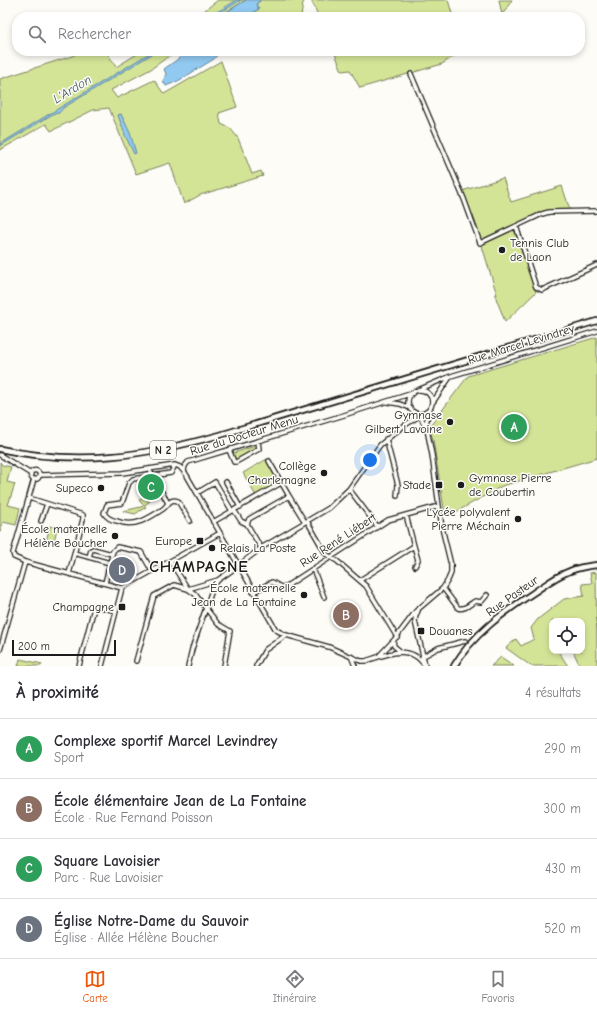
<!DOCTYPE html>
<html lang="fr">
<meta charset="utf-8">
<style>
:root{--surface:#fff;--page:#f7f7f7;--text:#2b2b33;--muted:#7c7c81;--line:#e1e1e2;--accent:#ea580c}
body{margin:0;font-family:"Comic Neue",sans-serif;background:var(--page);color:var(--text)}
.controls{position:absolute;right:12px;bottom:12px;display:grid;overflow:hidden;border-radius:8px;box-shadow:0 2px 6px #0003}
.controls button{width:36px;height:36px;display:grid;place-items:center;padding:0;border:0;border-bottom:1px solid var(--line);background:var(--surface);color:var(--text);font:20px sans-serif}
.scale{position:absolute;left:12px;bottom:10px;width:104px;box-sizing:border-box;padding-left:4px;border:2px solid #1c1c1c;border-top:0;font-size:11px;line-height:14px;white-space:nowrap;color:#1c1c1c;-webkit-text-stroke:3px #fdfcf7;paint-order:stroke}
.you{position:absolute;left:370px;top:460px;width:14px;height:14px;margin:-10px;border:3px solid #fff;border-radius:50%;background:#1a73e8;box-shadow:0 0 0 6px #1a73e833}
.badge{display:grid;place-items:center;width:26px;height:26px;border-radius:50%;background:var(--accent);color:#fff;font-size:13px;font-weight:700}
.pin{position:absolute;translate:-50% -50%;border:2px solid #fff;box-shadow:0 1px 4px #0006}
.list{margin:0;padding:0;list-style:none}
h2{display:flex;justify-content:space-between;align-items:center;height:52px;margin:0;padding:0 16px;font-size:17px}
h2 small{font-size:13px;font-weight:400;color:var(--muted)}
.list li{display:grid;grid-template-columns:26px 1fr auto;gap:12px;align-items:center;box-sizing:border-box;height:60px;padding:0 16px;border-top:1px solid var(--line)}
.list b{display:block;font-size:15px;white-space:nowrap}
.list p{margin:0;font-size:13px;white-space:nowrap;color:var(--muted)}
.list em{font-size:13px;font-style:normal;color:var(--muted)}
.icon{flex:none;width:22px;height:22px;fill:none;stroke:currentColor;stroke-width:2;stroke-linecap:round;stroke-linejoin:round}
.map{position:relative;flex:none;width:597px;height:666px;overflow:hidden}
.search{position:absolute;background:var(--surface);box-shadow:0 2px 6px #0003;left:12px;right:12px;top:12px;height:44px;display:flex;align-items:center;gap:10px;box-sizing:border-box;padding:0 14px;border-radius:16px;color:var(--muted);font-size:15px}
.sheet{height:292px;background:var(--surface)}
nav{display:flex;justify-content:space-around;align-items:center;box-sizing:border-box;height:56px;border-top:1px solid var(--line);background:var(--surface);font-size:11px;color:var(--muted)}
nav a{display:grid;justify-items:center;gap:2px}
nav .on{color:var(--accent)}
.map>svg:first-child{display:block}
.green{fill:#d4e497;stroke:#78805a}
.water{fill:#91c9f0;stroke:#62849b}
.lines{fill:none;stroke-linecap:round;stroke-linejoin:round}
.minor-casing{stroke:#1c1c1c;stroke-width:6}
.major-casing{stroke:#1c1c1c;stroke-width:8}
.minor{stroke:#fdfcf7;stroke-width:3.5}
.major{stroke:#fdfcf7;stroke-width:4.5}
.poi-dot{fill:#1c1c1c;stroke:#fdfcf7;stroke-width:1.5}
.labels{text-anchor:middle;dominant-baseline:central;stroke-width:3;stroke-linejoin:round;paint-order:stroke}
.shield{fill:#fdfcf7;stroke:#605f5e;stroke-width:1}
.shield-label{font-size:11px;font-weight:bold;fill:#1c1c1c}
.poi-label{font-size:12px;fill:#1c1c1c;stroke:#fdfcf7;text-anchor:end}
.street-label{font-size:12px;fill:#1c1c1c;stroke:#fdfcf7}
.water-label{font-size:13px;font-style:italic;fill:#455966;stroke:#fdfcf7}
.district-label{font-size:16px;font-weight:bold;letter-spacing:1px;fill:#1c1c1c;stroke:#fdfcf7}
</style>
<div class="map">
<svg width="597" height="666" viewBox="0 0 597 666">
<rect width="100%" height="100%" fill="#fdfcf7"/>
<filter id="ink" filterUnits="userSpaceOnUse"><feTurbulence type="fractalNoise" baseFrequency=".025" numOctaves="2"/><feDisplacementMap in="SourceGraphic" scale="8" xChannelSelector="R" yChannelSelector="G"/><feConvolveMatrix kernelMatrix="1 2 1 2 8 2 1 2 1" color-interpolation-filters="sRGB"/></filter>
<g filter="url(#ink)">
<!-- green -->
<path class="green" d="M 218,0 L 246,0 L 218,17 L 196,17 Z
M 261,0 L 305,0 L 303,3 L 301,17 L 246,17 L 259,9 L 256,4 Z
M 311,0 L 448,0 L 453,17 L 319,17 Z
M 499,0 L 512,0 L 502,15 Z
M 82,51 L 106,51 L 116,67 L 142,51 L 176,51 L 151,69 L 111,90 L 117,98 L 154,80 L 164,94 L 221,61 L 237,107 L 219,113 L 221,124 L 230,128 L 238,138 L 252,174 L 261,171 L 263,176 L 200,195 L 184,204 L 170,163 L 136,174 L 109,108 L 93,110 L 51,131 L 46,124 L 0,150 L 0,79 L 72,56 Z
M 334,51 L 462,51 L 442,64 L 360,88 L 350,70 L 342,71 Z
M 503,178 L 511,202 L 562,186 L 570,210 L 547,211 L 513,227 L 536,292 L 505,322 C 502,312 498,305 495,295 L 497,295 L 482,246 L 462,191 Z
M 597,337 L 597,458 L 502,486 L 449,516 L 445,515 L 433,440 L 430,430 L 431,425 L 468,376 Z
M 255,444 L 257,444 L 258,449 L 238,460 L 234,459 L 231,453 L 233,450 L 234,453 L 255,446 Z
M 267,459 L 280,482 L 256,496 L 243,473 Z
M 0,462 L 2,465 L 11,467 L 7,482 L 15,484 L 8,505 L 20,508 L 16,525 L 3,522 L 0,533 Z
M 147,494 L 152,495 L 151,498 L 148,499 L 148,501 L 151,500 L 145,505 L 142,504 L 139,500 Z
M 146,507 L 135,514 L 123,511 L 145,506 Z
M 50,526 L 57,528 L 54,542 L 46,541 Z
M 596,572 L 597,666 L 580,666 L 573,651 L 582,651 L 582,621 L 552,621 L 552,651 L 558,651 L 568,666 L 531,666 L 506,648 L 516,639 L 521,646 L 534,639 L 531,628 L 538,619 L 564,599 L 584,596 L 582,584 L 592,583 L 590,573 Z
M 501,657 L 514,666 L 491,666 Z
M 20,659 L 42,664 L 41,666 L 18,666 Z"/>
<!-- water -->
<path class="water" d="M 237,0 L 241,0 L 213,17 L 209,17 Z
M 246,0 L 261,0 L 256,4 L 259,9 L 246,17 L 218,17 Z
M 153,51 L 157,51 L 63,108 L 59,113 L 53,114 L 0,146 L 0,144 Z
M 189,51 C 198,51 210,48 217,55 L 214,59 L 178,81 L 166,86 L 163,81 L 166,74 L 164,69 Z
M 121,114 L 130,133 L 136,153 L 134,154 L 125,135 L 118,115 Z"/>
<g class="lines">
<!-- minor casing -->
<g class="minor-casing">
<path id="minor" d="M 411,74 L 464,199 L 480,243 L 542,214 L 549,212 L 597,211
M 516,226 L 536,287 L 542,290 L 597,265
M 418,390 L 451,376 L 597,331
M408 402a12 12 0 1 1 24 0a12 12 0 1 1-24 0Z
M 387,402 L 400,404 L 410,408
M 433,402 L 450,377
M 420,414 L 425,427
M 386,439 L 398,485 L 397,496
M 229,450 L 234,462 L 236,462 L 259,449 L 258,441
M 0,455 L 31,474
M 269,461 L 289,496
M 175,465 L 171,473 L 133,479 L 129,483 L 122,503 L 107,505 L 104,513 C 107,518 111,520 117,521 C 134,528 148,519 163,509 C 169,504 170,498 178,501 L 190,521
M 149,469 L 168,503
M30.5 475a4.5 4.5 0 1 1 9 0a4.5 4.5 0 1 1-9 0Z
M 184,471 L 185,466 L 188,462 L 344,415 L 413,393
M 40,475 L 122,473 L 175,465 L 180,467 L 186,474 L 276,630 L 286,635 L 329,647 L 361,661 L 366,661 C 386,654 411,643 425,666
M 34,479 L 13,553 L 14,557 L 25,562 L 122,588
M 226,482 L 240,507
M 349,489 L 377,526
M 197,493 L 215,482 L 232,511
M 29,498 L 83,515 L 83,519 L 69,574
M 234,510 L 241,521 L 247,524 L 261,548
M 41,521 L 47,504
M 307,521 L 326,554 L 337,561 L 366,586 L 397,637
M 213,522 L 281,483
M 247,524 L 249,519 L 289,496 L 305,522
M 414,546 L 418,560 L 415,566
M 74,553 L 110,563
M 89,557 L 91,550 L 93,549 L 112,554
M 170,561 L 188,589 L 195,594 L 218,624 L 230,631 L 224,666
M 313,569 L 324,597
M 360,580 L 414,546 L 406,515
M 105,583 L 113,551 L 117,547 L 141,552 L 152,571
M 443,588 L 458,608 C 465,610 470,604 475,601 L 481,602 L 487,595
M 253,592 L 272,582 L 281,587 L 285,587 L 388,520 L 439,506
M 418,611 L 416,615 L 415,621 L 425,665
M 393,641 L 394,646 L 400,651
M 0,650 L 25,562
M 351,656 L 355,666
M 378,657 L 394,640 L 416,611 L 443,588 L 448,580 L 451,573 L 451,565 L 442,528 L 432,455 L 426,424 L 429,410
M 422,657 L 438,648 L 465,641
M 136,661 L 154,596 L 174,585 L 188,589 L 218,580
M 79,666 L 94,608 L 97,606 L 116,611
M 102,666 L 122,588 L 220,533
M 188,666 L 192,649 L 213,587 L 218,580 L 238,566 L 261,548 L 329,508 L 349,489 L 380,445 L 402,427 L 416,418 L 418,414
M 256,666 L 265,650 L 286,635"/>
</g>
<!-- major casing -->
<g class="major-casing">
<path id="major" d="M 0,449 C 79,466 144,456 220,435 L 597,321
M 454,666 C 473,634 503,613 533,593 C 545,585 556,576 570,571 C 579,567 588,566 597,565"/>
</g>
<!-- minor -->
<use href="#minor" class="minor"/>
<!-- major -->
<use href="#major" class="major"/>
</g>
</g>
<!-- markers -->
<g class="poi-dot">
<circle cx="502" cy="250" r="4"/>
<circle cx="450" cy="422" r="4"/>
<circle cx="324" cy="473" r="4"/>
<rect x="435" y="481" width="8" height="8" rx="2"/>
<circle cx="461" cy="485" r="4"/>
<circle cx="101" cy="488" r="4"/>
<circle cx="518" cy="519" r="4"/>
<circle cx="115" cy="536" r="4"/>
<rect x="196" y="537" width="8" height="8" rx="2"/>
<circle cx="212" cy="548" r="4"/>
<circle cx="304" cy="595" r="4"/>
<rect x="118" y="603" width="8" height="8" rx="2"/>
<rect x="417" y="627" width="8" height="8" rx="2"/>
</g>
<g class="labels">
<!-- shield labels -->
<rect class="shield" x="150" y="441" width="26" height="18" rx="3"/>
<g class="shield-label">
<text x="163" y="450">N 2</text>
</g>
<!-- poi labels -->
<g class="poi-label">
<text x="510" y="243" text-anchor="start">Tennis Club<tspan x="510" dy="14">de Laon</tspan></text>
<text x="442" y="415">Gymnase<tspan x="442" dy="14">Gilbert Lavoine</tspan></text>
<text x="316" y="466">Collège<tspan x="316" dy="14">Charlemagne</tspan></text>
<text x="469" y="478" text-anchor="start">Gymnase Pierre<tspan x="469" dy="14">de Coubertin</tspan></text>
<text x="431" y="485">Stade</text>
<text x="93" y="488">Supeco</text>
<text x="510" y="512">Lycée polyvalent<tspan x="510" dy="14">Pierre Méchain</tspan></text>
<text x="107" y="529">École maternelle<tspan x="107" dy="14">Hélène Boucher</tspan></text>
<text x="192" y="541">Europe</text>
<text x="220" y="548" text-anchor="start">Relais La Poste</text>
<text x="296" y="588">École maternelle<tspan x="296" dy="14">Jean de La Fontaine</tspan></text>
<text x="114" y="607">Champagne</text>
<text x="429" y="631" text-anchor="start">Douanes</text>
</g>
<!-- street labels -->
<g class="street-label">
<text transform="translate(521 344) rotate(-17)">Rue Marcel Levindrey</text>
<text transform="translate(244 435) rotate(-17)">Rue du Docteur Menu</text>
<text transform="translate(338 540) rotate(-33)">Rue René Liébert</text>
<text transform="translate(512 596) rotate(-35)">Rue Pasteur</text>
</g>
<!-- water labels -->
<g class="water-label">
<text transform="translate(72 89) rotate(-31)">L'Ardon</text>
</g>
<!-- district labels -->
<g class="district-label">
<text x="199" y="567">CHAMPAGNE</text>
</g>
</g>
</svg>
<div class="controls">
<button><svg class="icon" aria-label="locate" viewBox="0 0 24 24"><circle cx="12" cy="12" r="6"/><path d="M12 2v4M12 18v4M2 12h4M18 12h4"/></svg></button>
</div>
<div class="scale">200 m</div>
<div class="you"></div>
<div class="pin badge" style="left:514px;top:427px;background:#2e9e5b">A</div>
<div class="pin badge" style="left:346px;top:615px;background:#8d6e63">B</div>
<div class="pin badge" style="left:151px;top:487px;background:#2e9e5b">C</div>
<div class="pin badge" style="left:122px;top:570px;background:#6b7280">D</div>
<div class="search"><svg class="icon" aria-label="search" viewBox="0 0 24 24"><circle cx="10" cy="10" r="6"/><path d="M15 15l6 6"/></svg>Rechercher</div>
</div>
<section class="sheet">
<h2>À proximité<small>4 résultats</small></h2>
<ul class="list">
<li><span class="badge" style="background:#2e9e5b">A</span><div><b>Complexe sportif Marcel Levindrey</b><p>Sport</p></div><em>290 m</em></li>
<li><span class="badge" style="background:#8d6e63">B</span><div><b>École élémentaire Jean de La Fontaine</b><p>École · Rue Fernand Poisson</p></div><em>300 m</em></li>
<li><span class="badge" style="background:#2e9e5b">C</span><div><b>Square Lavoisier</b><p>Parc · Rue Lavoisier</p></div><em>430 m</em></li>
<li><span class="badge" style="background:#6b7280">D</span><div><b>Église Notre-Dame du Sauvoir</b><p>Église · Allée Hélène Boucher</p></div><em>520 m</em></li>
</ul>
</section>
<nav>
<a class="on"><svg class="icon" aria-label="map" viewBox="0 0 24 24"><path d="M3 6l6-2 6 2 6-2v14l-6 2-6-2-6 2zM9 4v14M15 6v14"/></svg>Carte</a>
<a><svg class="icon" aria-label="directions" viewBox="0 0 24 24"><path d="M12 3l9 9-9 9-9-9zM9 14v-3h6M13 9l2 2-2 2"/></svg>Itinéraire</a>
<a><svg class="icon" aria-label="saved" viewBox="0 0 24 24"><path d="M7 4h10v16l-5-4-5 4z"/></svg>Favoris</a>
</nav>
